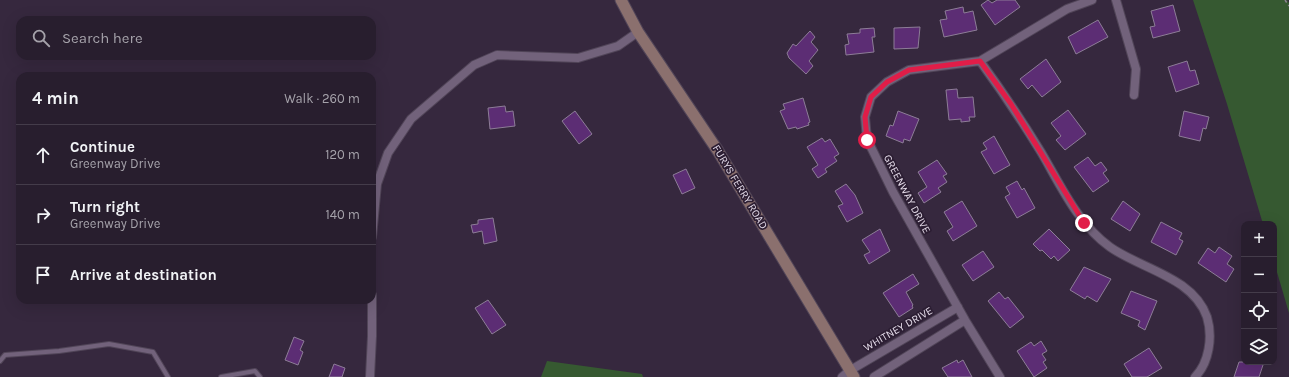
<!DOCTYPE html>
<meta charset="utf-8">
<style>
:root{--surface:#281e2e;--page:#342b3a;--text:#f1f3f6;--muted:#a5a2aa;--line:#443c4a}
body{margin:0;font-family:Karla,sans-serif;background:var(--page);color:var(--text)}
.controls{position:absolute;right:12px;bottom:12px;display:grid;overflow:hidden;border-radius:8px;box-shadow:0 4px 16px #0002}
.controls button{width:36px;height:36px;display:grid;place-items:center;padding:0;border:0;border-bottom:1px solid var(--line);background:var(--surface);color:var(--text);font:20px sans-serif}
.stop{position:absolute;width:12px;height:12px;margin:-9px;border:3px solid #e11d48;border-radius:50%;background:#fff}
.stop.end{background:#e11d48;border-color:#fff;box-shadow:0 1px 4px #0008}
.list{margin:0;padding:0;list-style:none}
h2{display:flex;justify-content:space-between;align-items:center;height:52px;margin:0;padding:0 16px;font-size:17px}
h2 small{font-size:13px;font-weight:400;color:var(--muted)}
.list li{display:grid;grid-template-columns:26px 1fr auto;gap:12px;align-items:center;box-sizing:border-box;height:60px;padding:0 16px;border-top:1px solid var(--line)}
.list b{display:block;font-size:15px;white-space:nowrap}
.list p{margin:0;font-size:13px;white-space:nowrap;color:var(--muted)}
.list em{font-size:13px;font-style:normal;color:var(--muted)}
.icon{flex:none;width:22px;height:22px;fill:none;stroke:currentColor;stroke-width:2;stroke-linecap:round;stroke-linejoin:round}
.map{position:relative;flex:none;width:1289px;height:377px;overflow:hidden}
.search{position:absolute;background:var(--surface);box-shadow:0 4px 16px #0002;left:16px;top:16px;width:360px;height:44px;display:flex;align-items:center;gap:10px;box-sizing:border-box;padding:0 14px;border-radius:12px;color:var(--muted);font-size:15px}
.panel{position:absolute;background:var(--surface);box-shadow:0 4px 16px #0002;left:16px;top:72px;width:360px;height:232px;border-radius:12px}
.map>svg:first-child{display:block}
.green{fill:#365931}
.building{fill:#5c2d74;stroke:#8d7d97}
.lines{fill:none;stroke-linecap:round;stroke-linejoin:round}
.service-casing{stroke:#514558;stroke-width:6}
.minor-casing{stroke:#514558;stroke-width:10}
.secondary-casing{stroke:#514558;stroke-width:13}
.path{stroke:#8e8294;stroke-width:1.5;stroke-dasharray:3 3;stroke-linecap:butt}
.service{stroke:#72627b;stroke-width:4}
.minor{stroke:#72627b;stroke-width:8}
.secondary{stroke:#8b706e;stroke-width:11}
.route{stroke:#e11d48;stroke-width:5}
.labels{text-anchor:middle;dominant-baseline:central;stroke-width:3.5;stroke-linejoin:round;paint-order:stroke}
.street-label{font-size:11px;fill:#e6ddeb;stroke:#2c1e33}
</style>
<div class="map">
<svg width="1289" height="377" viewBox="0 0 1289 377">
<rect width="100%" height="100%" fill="#36283e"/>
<!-- green -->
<path class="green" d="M 1193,0 L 1287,0 L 1289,3 L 1289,313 L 1274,262 L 1274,224 L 1263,224 L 1227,104 Z
M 547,361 L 642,374 L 643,377 L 541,377 Z"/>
<!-- building -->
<path class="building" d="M 988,0 L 992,3 L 997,0 L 1015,0 L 1020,7 L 995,25 L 981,5 Z
M 1173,5 L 1180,31 L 1153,38 L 1150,27 L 1155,26 L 1151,11 Z
M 963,7 L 964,13 L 973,11 L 977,30 L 944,37 L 940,20 L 947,19 L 945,11 Z
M 1098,20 L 1108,37 L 1076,54 L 1068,37 Z
M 920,27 L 918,48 L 894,49 L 894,28 Z
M 874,28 L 875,37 L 872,37 L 874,52 L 846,55 L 845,45 L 849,44 L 847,34 L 860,33 L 860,29 Z
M 810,31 L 815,37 L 811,42 L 818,50 L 809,61 L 813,66 L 806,74 L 789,58 L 787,53 L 793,44 L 796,46 Z
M 1046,59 L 1061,82 L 1042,97 L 1032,85 L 1028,89 L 1020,79 Z
M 1187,61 L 1190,71 L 1195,70 L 1199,84 L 1176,92 L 1168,67 Z
M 957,89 L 958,98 L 973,97 L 975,117 L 969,117 L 970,121 L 961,122 L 961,119 L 949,120 L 946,90 Z
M 803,98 L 810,122 L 808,123 L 809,125 L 797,129 L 796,127 L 788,129 L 780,111 L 785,109 L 783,104 Z
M 505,106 L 506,112 L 513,111 L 515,126 L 490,129 L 488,108 Z
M 1068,110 L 1086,134 L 1065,150 L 1056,140 L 1061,136 L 1051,123 Z
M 575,111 L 592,134 L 579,144 L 562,121 Z
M 898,111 L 919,119 L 910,141 L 904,139 L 903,143 L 886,136 L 890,125 L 893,126 Z
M 1184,111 L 1209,117 L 1206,129 L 1203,128 L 1200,141 L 1179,136 Z
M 994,136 L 1010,165 L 994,174 L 981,152 L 987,149 L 983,143 Z
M 822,138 L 825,142 L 830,139 L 839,154 L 834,157 L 837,161 L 825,169 L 827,172 L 818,178 L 812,169 L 818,165 L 807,147 Z
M 1088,157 L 1095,166 L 1101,162 L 1107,170 L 1103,173 L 1109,181 L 1093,192 L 1074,167 Z
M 937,160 L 947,174 L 943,176 L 947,182 L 938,188 L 941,192 L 924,203 L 918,193 L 927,187 L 918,172 Z
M 686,169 L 695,188 L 682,194 L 673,175 Z
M 1017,181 L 1022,190 L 1024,188 L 1035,208 L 1017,218 L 1005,197 L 1010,194 L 1006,187 Z
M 846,184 L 855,195 L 863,213 L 847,222 L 838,206 L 843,204 L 835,191 Z
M 962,201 L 977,226 L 953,241 L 947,231 L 953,227 L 944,212 Z
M 1123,201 L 1140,214 L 1130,231 L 1111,219 Z
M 493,218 L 497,241 L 484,244 L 482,231 L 473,233 L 471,225 L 478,224 L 478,220 Z
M 1161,222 L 1182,233 L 1179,239 L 1183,241 L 1176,255 L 1151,242 Z
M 880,229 L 890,251 L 869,264 L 864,255 L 870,252 L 862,240 Z
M 1049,229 L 1070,250 L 1058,261 L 1054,256 L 1051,259 L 1042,250 L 1040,251 L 1033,244 Z
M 1219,247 L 1232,256 L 1227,264 L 1234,269 L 1226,282 L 1198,263 L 1208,248 L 1215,253 Z
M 983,251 L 994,267 L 973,281 L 962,265 Z
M 1084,267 L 1111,279 L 1097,302 L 1087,296 L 1085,299 L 1070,290 Z
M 913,274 L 919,284 L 906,292 L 913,305 L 912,306 L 913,308 L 899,317 L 883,293 Z
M 1131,291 L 1157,301 L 1145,330 L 1138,326 L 1140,321 L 1121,313 Z
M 999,292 L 1005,299 L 1008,297 L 1024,317 L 1010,328 L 988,301 Z
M 488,300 L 506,325 L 492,334 L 475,308 Z
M 294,337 L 304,341 L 300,350 L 303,352 L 298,365 L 285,360 Z
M 1041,341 L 1047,351 L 1042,354 L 1046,360 L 1043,362 L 1047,368 L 1034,377 L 1017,351 L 1031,342 L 1034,346 Z
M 1149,348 L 1162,368 L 1147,377 L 1132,377 L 1124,364 Z
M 957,360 L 958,363 L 963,360 L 972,377 L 948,377 L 942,368 Z
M 1239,362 L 1264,362 L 1259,377 L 1234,377 Z
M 334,364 L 345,368 L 342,377 L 329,377 Z"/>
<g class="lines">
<!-- service casing -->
<g class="service-casing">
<path id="service" d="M 0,361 L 5,355 L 59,351 L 109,344 L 153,352 L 168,377
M 221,377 L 255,371 L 260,377"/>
</g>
<!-- minor casing -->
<g class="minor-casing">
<path id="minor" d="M 1116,0 L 1136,69 L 1134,95
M 980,61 L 1067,9 L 1092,0
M 372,237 L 377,184 L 388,153 L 411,119 L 474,65 L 497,55 L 578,58 L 618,46 L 638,32
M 370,377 L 372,336 L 372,295
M 842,377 L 849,371 L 958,307
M 874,377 L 965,320
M 1000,377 L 965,320 L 893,192 L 867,139 L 865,117 L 871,97 L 887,82 L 909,70 L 980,61 C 1002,91 1022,121 1041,152 C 1061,186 1078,224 1110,247 C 1141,269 1193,277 1207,317 C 1213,337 1209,363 1195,377"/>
</g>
<!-- secondary casing -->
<g class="secondary-casing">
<path id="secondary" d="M 621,0 L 638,32 L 718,151 L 854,377"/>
</g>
<!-- path -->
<path class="path" d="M 1285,0 L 1289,6"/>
<!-- service -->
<use href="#service" class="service"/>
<!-- minor -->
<use href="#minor" class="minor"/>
<!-- secondary -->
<use href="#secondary" class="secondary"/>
</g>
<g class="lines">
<!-- route -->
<path class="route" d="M 867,140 L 865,117 L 871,97 L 887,82 L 909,70 L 980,61 L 1011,104 L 1084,223"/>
</g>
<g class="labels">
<!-- street labels -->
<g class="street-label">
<text transform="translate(740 187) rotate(59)">FURYS FERRY ROAD</text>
<text transform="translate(907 194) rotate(62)">GREENWAY DRIVE</text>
<text transform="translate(898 329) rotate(-30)">WHITNEY DRIVE</text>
</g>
</g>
</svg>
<div class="controls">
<button>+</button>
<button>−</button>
<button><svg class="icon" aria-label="locate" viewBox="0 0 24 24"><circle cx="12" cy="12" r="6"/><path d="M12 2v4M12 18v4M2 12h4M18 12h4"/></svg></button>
<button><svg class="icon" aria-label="layers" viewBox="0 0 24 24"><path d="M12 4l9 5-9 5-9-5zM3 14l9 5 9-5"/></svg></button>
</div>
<div class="stop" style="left:867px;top:140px"></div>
<div class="stop end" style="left:1084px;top:223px"></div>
<div class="search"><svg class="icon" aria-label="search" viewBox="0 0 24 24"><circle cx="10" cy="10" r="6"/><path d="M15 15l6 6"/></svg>Search here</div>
<section class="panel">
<h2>4 min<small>Walk · 260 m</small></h2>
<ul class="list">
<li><svg class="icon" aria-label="ahead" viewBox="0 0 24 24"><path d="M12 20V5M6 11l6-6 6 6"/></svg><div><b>Continue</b><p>Greenway Drive</p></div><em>120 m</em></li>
<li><svg class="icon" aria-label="right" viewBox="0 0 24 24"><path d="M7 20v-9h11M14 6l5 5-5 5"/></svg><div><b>Turn right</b><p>Greenway Drive</p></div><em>140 m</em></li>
<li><svg class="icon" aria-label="arrive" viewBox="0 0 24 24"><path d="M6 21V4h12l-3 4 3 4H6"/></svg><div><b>Arrive at destination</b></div></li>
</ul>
</section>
</div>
